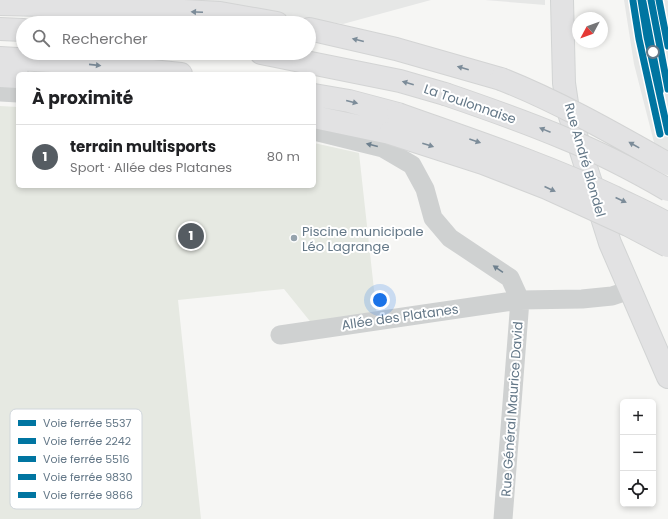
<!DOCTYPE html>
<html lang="fr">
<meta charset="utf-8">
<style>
:root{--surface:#fff;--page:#f6f6f6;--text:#202124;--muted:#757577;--line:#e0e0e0;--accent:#555c62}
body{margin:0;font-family:Poppins,sans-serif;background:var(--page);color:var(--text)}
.controls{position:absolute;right:12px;bottom:12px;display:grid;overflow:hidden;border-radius:6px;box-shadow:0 2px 6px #0003}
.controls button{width:36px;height:36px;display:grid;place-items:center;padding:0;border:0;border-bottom:1px solid var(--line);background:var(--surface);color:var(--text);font:20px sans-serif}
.compass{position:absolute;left:572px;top:12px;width:36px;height:36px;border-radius:50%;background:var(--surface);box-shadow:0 2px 6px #0003;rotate:229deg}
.you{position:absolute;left:380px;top:300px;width:14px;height:14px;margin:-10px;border:3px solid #fff;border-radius:50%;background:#1a73e8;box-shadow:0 0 0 6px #1a73e833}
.badge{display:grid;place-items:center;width:26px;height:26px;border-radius:50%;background:var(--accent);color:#fff;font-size:13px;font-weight:700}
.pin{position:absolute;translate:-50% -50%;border:2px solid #fff;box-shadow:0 1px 4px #0006}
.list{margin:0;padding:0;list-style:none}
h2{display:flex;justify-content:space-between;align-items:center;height:52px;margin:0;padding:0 16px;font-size:17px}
h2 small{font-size:13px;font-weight:400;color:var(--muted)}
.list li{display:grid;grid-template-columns:26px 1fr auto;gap:12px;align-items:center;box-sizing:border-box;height:64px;padding:0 16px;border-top:1px solid var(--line)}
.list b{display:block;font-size:15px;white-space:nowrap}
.list p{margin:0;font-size:13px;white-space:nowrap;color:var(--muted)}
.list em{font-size:13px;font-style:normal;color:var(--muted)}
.icon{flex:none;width:22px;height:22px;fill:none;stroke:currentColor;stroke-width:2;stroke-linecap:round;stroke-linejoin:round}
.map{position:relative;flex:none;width:668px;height:519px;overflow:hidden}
.search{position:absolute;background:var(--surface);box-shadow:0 2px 6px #0003;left:16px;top:16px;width:300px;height:44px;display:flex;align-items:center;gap:10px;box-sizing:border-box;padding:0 14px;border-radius:22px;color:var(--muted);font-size:15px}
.panel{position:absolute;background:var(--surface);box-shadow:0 2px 6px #0003;left:16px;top:72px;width:300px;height:116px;border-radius:6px}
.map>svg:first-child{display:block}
.built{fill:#e6e7e6}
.green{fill:#e6e9e2}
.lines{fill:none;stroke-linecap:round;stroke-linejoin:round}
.secondary-casing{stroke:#d2d4d4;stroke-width:24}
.highway-casing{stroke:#d3d4d4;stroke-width:24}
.street{stroke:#cfd1d1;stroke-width:19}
.secondary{stroke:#e2e2e3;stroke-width:22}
.highway{stroke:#e2e2e3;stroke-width:22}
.highway-bridge-casing{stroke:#d3d4d4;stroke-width:24;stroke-linecap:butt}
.highway-bridge{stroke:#e2e2e3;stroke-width:22}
.rail-1-casing{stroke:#fff;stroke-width:10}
.rail-2-casing{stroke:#fff;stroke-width:10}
.rail-3-casing{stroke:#fff;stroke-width:10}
.rail-4-casing{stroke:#fff;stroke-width:10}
.rail-5-casing{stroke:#fff;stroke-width:10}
.rail-1{stroke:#0075a1;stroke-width:7}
.rail-2{stroke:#0075a1;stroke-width:7}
.rail-3{stroke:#0075a1;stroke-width:7}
.rail-4{stroke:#0075a1;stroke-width:7}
.rail-5{stroke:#0075a1;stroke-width:7}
.oneway{fill:#7c8c99}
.oneway2{fill:#6e808e}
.stop-dot{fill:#fff;stroke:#637787;stroke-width:2}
.poi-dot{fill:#96a3ad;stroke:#fff;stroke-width:1.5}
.labels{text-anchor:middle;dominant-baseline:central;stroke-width:4;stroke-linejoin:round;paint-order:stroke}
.street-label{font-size:13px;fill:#637787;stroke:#fff}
.poi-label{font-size:13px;fill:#637787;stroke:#fff;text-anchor:start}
.key{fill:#fff;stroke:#d0d6db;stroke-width:1}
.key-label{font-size:11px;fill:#637787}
</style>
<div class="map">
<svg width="668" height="519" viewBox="0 0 668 519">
<rect width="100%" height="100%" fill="#f6f6f4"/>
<!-- built -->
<path class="built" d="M 180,0 L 431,0 L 343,24 Z
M 485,0 L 545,0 L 545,5 Z
M 624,0 L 667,0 L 668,1 L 668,167 L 659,162 L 634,64 Z"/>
<!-- green -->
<path class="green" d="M 0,106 L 18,107 L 18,186 L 314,186 L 314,143 L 359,153 L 377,317 L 313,325 L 284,289 L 178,300 L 201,519 L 0,519 Z"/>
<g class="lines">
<!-- secondary casing -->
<g class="secondary-casing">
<path id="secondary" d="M 562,0 L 564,83 L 568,110 L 610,243 L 668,377"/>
</g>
<!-- highway casing -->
<g class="highway-casing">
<path id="highway" d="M 0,4 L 92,6 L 220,13 L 277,23
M 0,29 L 23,30
M 309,29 L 396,49 L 501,79
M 261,53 L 400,81 L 445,94
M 0,58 L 52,61 L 181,74
M 0,76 L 18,77
M 314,95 L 349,101 L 398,114
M 314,117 L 390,133"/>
</g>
<!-- street -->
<path class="street" d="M 0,92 L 18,93
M 314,131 L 383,148 L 412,165 L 425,189 L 433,218 L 450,238 L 510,278 L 520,300 L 503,519
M 280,335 L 520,300 L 582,299 L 612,296 L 630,290"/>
<!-- secondary -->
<use href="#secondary" class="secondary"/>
<!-- highway -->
<use href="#highway" class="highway"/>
<!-- highway-bridge casing -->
<g class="highway-bridge-casing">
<path id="highway-bridge" d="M 501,79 C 559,102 613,133 668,164
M 445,94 C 486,108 526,122 566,139 C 601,153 635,171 668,190
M 398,114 C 471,140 544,164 614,197 C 632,206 651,214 668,224
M 390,133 L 483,163 L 547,188 L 628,225 L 668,246"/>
</g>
<!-- highway-bridge -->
<use href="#highway-bridge" class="highway-bridge"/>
<!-- rail-1 casing -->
<g class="rail-1-casing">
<path id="rail-1" d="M 641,0 L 647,37 L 668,132"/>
</g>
<!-- rail-2 casing -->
<g class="rail-2-casing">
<path id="rail-2" d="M 651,0 L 668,89"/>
</g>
<!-- rail-3 casing -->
<g class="rail-3-casing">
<path id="rail-3" d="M 643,2 L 660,91"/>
</g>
<!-- rail-4 casing -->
<g class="rail-4-casing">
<path id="rail-4" d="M 633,1 L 639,39 L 660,134"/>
</g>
<!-- rail-5 casing -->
<g class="rail-5-casing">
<path id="rail-5" d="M 659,0 L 668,46"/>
</g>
<!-- rail-1 -->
<use href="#rail-1" class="rail-1"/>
<!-- rail-2 -->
<use href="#rail-2" class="rail-2"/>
<!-- rail-3 -->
<use href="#rail-3" class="rail-3"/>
<!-- rail-4 -->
<use href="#rail-4" class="rail-4"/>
<!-- rail-5 -->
<use href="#rail-5" class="rail-5"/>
</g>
<!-- one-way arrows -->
<defs><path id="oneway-solid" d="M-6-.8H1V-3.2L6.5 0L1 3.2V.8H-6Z"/></defs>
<g class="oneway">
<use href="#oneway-solid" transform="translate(197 12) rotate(-177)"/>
<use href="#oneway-solid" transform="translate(358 40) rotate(-166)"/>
<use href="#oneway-solid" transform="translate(95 65) rotate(6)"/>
<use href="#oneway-solid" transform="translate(463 68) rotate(-164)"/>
<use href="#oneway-solid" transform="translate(408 83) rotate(-164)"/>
<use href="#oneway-solid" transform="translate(352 102) rotate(14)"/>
<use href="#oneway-solid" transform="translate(545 130) rotate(-158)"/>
<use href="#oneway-solid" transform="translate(475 141) rotate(19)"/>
<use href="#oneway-solid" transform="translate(428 145) rotate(18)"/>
<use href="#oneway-solid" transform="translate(634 145) rotate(-151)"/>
<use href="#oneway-solid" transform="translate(550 189) rotate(24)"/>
<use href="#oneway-solid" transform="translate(621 200) rotate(25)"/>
</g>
<g class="oneway2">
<use href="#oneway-solid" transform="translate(372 145) rotate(-166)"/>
<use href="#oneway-solid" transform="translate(498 269) rotate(-146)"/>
</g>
<!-- markers -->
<circle class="stop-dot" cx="653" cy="52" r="6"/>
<circle class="poi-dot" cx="294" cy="238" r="4"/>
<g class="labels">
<!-- street labels -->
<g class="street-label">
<text transform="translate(470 104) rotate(19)">La Toulonnaise</text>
<text transform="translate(585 160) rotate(74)">Rue André Blondel</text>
<text transform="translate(400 317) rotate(-8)">Allée des Platanes</text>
<text transform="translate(512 409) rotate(-86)">Rue Général Maurice David</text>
</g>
<!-- poi labels -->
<g class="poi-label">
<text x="302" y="231">Piscine municipale<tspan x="302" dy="15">Léo Lagrange</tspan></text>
</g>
</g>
<!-- legend -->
<rect x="10" y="409" width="132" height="100" rx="6" class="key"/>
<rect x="18" y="420" width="18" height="6" fill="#0075a1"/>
<rect x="18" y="438" width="18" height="6" fill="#0075a1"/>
<rect x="18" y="456" width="18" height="6" fill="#0075a1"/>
<rect x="18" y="474" width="18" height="6" fill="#0075a1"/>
<rect x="18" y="492" width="18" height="6" fill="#0075a1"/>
<g class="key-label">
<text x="43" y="427">Voie ferrée 5537</text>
<text x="43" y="445">Voie ferrée 2242</text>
<text x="43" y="463">Voie ferrée 5516</text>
<text x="43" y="481">Voie ferrée 9830</text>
<text x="43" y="499">Voie ferrée 9866</text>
</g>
</svg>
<div class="controls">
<button>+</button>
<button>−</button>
<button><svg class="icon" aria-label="locate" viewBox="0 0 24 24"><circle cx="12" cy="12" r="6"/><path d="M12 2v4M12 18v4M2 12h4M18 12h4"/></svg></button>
</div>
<svg class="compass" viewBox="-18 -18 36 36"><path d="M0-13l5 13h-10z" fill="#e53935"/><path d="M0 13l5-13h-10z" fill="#757577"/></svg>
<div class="you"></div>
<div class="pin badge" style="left:191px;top:236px">1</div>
<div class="search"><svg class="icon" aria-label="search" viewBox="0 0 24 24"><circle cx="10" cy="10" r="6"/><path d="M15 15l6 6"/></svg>Rechercher</div>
<section class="panel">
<h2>À proximité<small></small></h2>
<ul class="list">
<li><span class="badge">1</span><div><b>terrain multisports</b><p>Sport · Allée des Platanes</p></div><em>80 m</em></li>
</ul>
</section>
</div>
